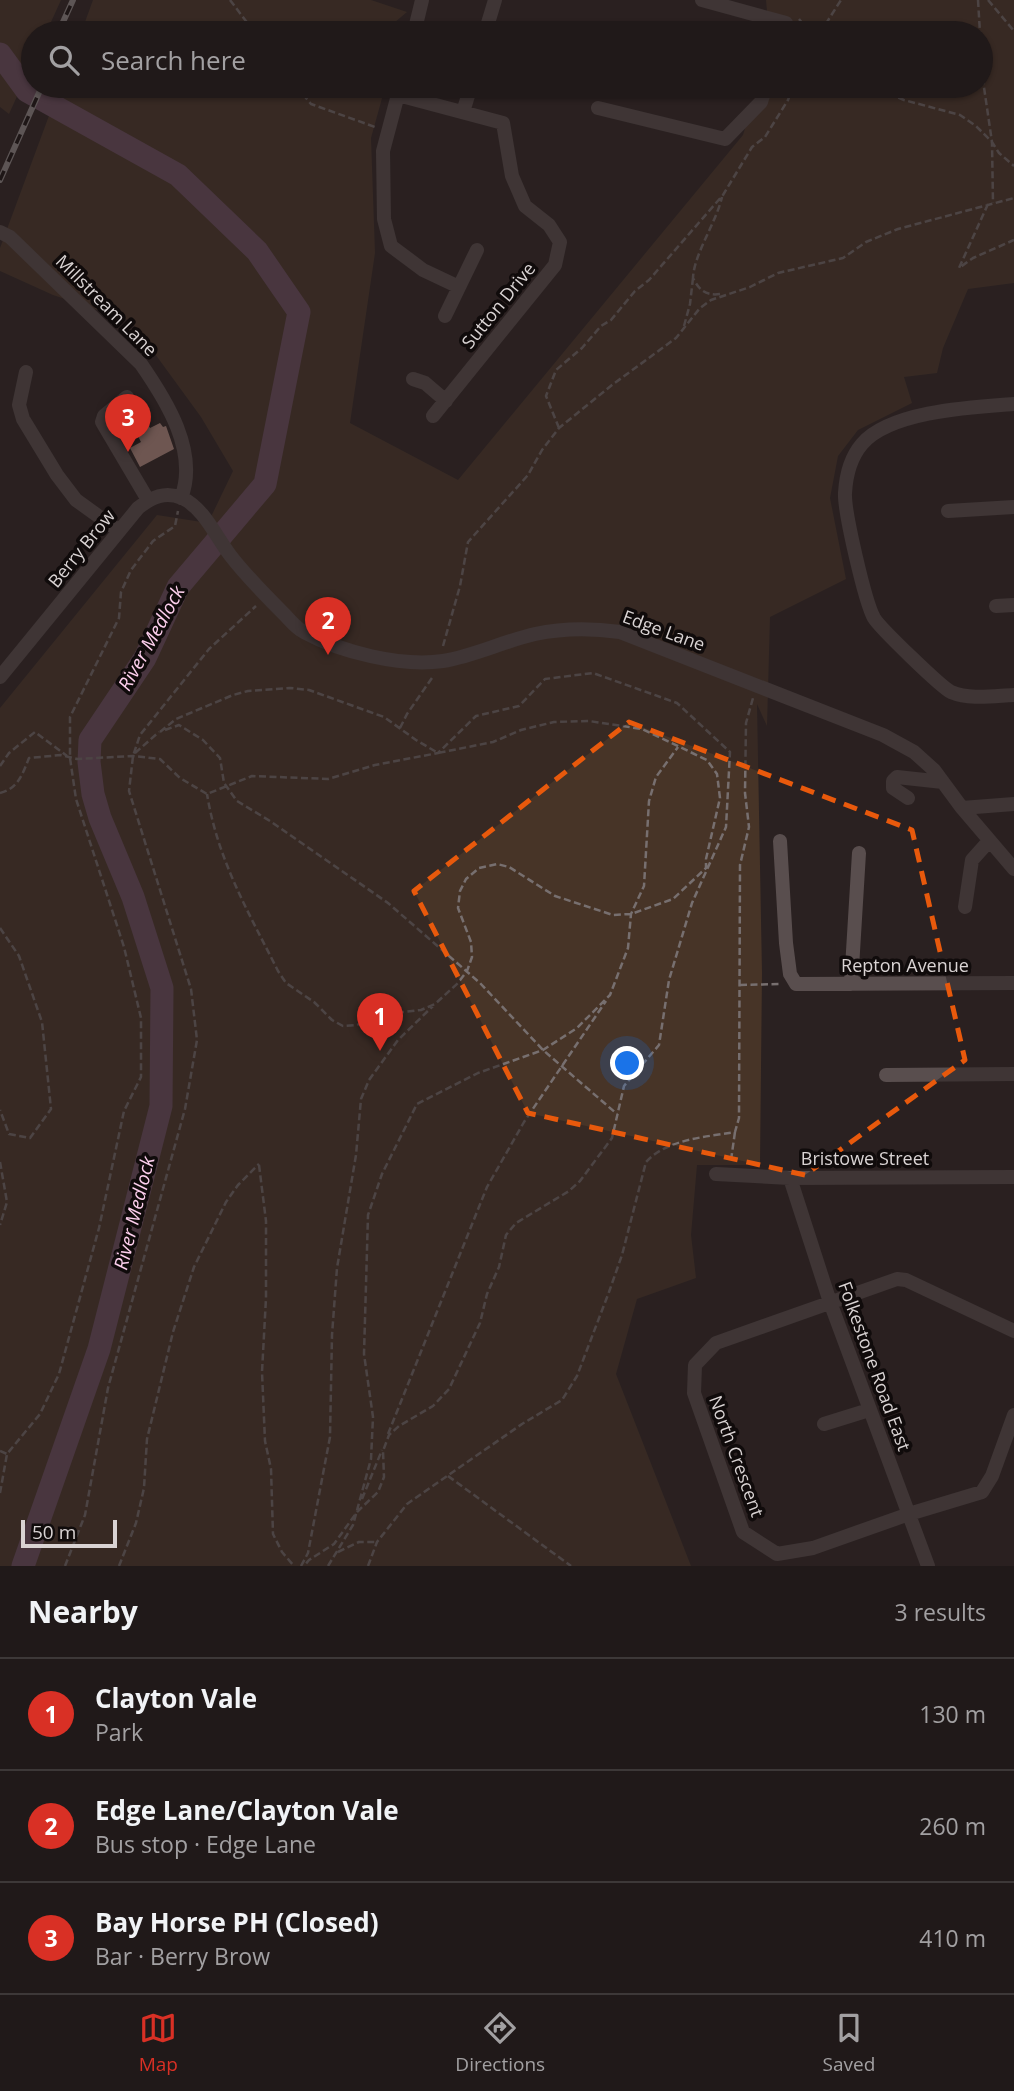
<!DOCTYPE html>
<meta charset="utf-8">
<style>
:root{--surface:#201919;--page:#282222;--text:#f1f3f6;--muted:#a2a0a2;--line:#3d3838;--accent:#d93025}
body{margin:0;font-family:"Open Sans",sans-serif;background:var(--page);color:var(--text)}
.scale{position:absolute;left:21px;bottom:18px;width:96px;box-sizing:border-box;padding-left:7px;border:4px solid #d9d3d3;border-top:0;font-size:19px;line-height:24px;white-space:nowrap;color:#d9d3d3;-webkit-text-stroke:5px #100b0b;paint-order:stroke}
.you{position:absolute;left:628px;top:1064px;width:24px;height:24px;margin:-18px;border:5px solid #fff;border-radius:50%;background:#1a73e8;box-shadow:0 0 0 10px #1a73e833}
.badge{display:grid;place-items:center;width:46px;height:46px;border-radius:50%;background:var(--accent);color:#fff;font-size:23px;font-weight:700}
.pin{position:absolute;translate:-50% -58px;filter:drop-shadow(0 2px 4px #0008)}
.pin::after{content:'';position:absolute;top:37px;width:24px;height:21px;background:inherit;clip-path:polygon(0 0,100% 0,50% 100%)}
.list{margin:0;padding:0;list-style:none}
h2{display:flex;justify-content:space-between;align-items:center;height:91px;margin:0;padding:0 28px;font-size:30px}
h2 small{font-size:23px;font-weight:400;color:var(--muted)}
.list li{display:grid;grid-template-columns:46px 1fr auto;gap:21px;align-items:center;box-sizing:border-box;height:112px;padding:0 28px;border-top:2px solid var(--line)}
.list b{display:block;font-size:26px;white-space:nowrap}
.list p{margin:0;font-size:23px;white-space:nowrap;color:var(--muted)}
.list em{font-size:23px;font-style:normal;color:var(--muted)}
.icon{flex:none;width:38px;height:38px;fill:none;stroke:currentColor;stroke-width:2;stroke-linecap:round;stroke-linejoin:round}
.map{position:relative;flex:none;width:1014px;height:1566px;overflow:hidden}
.search{position:absolute;background:var(--surface);box-shadow:0 2px 5px #0004;left:21px;right:21px;top:21px;height:77px;display:flex;align-items:center;gap:18px;box-sizing:border-box;padding:0 24px;border-radius:38px;color:var(--muted);font-size:26px}
.sheet{height:427px;background:var(--surface)}
nav{display:flex;justify-content:space-around;align-items:center;box-sizing:border-box;height:98px;border-top:2px solid var(--line);background:var(--surface);font-size:19px;color:var(--muted)}
nav a{display:grid;justify-items:center;gap:4px}
nav .on{color:var(--accent)}
.map>svg:first-child{display:block}
.green{fill:#473427}
.lines{fill:none;stroke-linecap:round;stroke-linejoin:round}
.river{stroke:#6f5065;stroke-width:23}
.building{fill:#c0988c}
.path{stroke:#776f6f;stroke-width:2.5;stroke-dasharray:7 3.5;stroke-linecap:butt}
.minor{stroke:#594e4e;stroke-width:14}
.rail-casing{stroke:#9b9494;stroke-width:6}
.rail{stroke:#100b0b;stroke-width:3.5;stroke-dasharray:10;stroke-linecap:butt}
.marked{fill:none;stroke:#e8590c;stroke-width:5;stroke-dasharray:14 9;stroke-linejoin:round}
.labels{text-anchor:middle;dominant-baseline:central;stroke-width:7;stroke-linejoin:round;paint-order:stroke}
.street-label{font-size:18px;fill:#d9d3d3;stroke:#100b0b}
.water-label{font-size:19px;font-style:italic;fill:#fdcfed;stroke:#100b0b}
</style>
<div class="map">
<svg width="1014" height="1566" viewBox="0 0 1014 1566">
<rect width="100%" height="100%" fill="#2a2121"/>
<!-- green -->
<path class="green" d="M 0,0 L 61,0 L 46,33 L 33,33 L 33,61 L 9,114 L 0,107 Z
M 93,0 L 371,0 L 407,12 L 382,33 L 81,33 Z
M 766,0 L 1014,0 L 1014,283 L 968,289 L 943,348 L 937,373 L 904,377 L 912,403 L 858,430 L 838,456 L 830,498 L 846,579 L 770,617 L 767,726 L 757,704 L 762,973 L 760,1165 L 697,1165 L 691,1235 L 696,1278 L 637,1299 L 616,1374 L 691,1566 L 0,1566 L 0,708 L 157,515 L 208,523 L 233,471 L 201,417 L 131,321 L 53,295 L 0,271 L 0,248 L 60,86 L 378,86 L 384,91 L 371,138 L 375,253 L 350,423 L 458,480 L 743,135 L 758,86 L 981,86 L 981,33 L 769,33 Z"/>
<g class="lines">
<!-- river -->
<path class="river" d="M 0,54 L 27,91 L 178,175 L 257,251 L 299,312 L 265,484 L 178,587 L 145,658 L 90,740 L 89,762 L 93,794 L 100,818 L 133,897 L 162,988 L 161,1106 L 99,1349 L 23,1566"/>
</g>
<!-- building -->
<path class="building" d="M 147,423 L 150,428 L 160,423 L 163,427 L 166,426 L 174,449 L 140,467 L 130,448 L 141,442 L 135,430 Z"/>
<g class="lines">
<!-- path -->
<path class="path" d="M 230,0 L 255,33
M 978,0 L 980,33
M 988,0 L 1014,31
M 799,19 L 810,33
M 820,33 L 841,0
M 981,67 L 992,142 L 993,203
M 296,86 L 311,104 L 375,127
M 869,86 L 904,100 L 960,115 L 976,126 L 992,142 L 999,153 L 1014,166
M 988,204 L 959,268 L 973,258 L 1014,240
M 720,294 C 706,296 699,290 693,278 C 694,254 716,223 722,197
M 684,326 L 690,304 L 693,278
M 559,428 L 546,396 L 556,370 L 582,348 L 601,326 L 611,320 L 635,291 L 649,280 L 723,195 L 752,147 L 765,137 L 788,100 L 793,86
M 443,646 L 460,586 L 468,542 L 528,475 L 542,450 L 559,428 L 612,385 L 676,338 L 700,308 L 711,300 L 750,287 L 778,273 L 843,258 L 866,242 L 898,229 L 1014,198
M 400,728 L 407,714 L 434,675
M 165,730 L 179,725 L 203,740 L 220,758 L 224,783 L 237,801 L 270,821 L 388,903 L 480,983 L 543,1050 L 617,1114
M 160,732 L 176,719 L 233,695 L 248,691 L 290,688 L 309,690 L 384,717 L 416,740 L 438,753 L 493,742 L 521,730 L 554,722 L 589,721 L 642,729 L 707,760 L 717,774 L 720,798 L 706,859 L 706,868 L 673,899 L 631,914 L 613,915 L 555,896 L 509,867 L 497,864 L 479,868 L 466,879 L 460,891 L 458,908 L 471,942 L 472,957 L 467,971 L 458,983 L 435,1004 L 421,1010 L 385,1014 L 357,1025 L 343,1026 L 332,1020 L 314,1002 L 286,983 L 278,971 C 248,911 218,861 207,794
M 135,753 L 159,732
M 0,766 L 9,753 L 35,732 L 67,756
M 0,793 C 18,789 23,773 29,758 L 61,755 L 77,759 L 133,756 L 160,759 L 180,778 L 207,794 L 252,776 L 328,779 L 375,765 L 438,753 L 476,716 L 519,706 L 545,679 L 593,673 L 677,703 L 730,752 L 726,827 L 692,903 L 669,980 L 659,1045 L 624,1086 L 612,1138 L 580,1181 L 569,1191 L 516,1223 L 506,1235 L 499,1267 L 487,1294 L 480,1323 L 449,1389 L 433,1406 L 399,1426 L 389,1435 L 383,1451 L 384,1477 L 378,1492 L 357,1512 L 334,1544 L 309,1560 L 304,1566
M 0,928 L 19,956 L 42,1022 L 51,1109 L 30,1138 L 9,1134 L 0,1110
M 740,985 L 782,984
M 731,1160 L 735,1132
M 0,1162 L 7,1202 L 0,1225
M 259,1165 L 266,1221 L 266,1298 L 262,1372 L 265,1441 L 271,1469 L 273,1534 L 282,1552 L 294,1566
M 388,1434 L 487,1187 L 524,1122 L 606,1001
M 0,1451 L 7,1454
M 448,1476 L 571,1566
M 0,1493 L 7,1454 L 40,1414 L 59,1374 L 99,1228 L 124,1111 L 141,1077 L 141,1018 L 124,947 L 76,799 L 70,758 L 70,717 L 119,618 L 121,592 L 131,570 L 153,541 L 175,526 L 178,511
M 362,1499 L 382,1450
M 338,1552 L 359,1542 L 377,1542
M 65,1566 L 85,1515 L 108,1388 L 185,1109 L 197,1040 L 191,989 L 129,791 L 133,756 L 140,735 L 209,649 L 256,606
M 119,1566 L 136,1523 L 144,1488 L 147,1439 L 173,1332 L 194,1267 L 226,1202 L 238,1185 L 259,1164
M 301,1566 L 308,1553 L 330,1437 L 332,1335 L 337,1268 L 356,1155 L 361,1099 L 369,1080 L 398,1040 L 433,1006
M 328,1566 L 353,1525 L 371,1459 L 373,1417 L 364,1354 L 368,1215 L 382,1174 L 417,1104 L 478,1073 L 543,1050 L 577,1028 L 610,995 L 628,948 L 631,914 L 644,886 L 649,801 L 656,777 L 678,747
M 368,1566 L 377,1542 L 407,1504 L 522,1424 L 562,1400 L 577,1376 L 609,1292 L 622,1255 L 646,1162 C 667,1139 706,1137 735,1132 L 739,1118 L 740,865 L 749,827 L 745,793 L 746,723 L 753,698"/>
<!-- minor -->
<path class="minor" d="M 702,0 L 786,23 L 783,33
M 414,33 L 422,0
M 485,33 L 495,0
M 400,87 L 383,151 L 384,219 L 391,246 L 423,270 L 459,287
M 398,95 L 503,123 L 512,176 L 525,206 L 549,225 L 560,242 L 555,265 L 433,416
M 598,108 L 725,139 L 761,102 L 766,86
M 463,112 L 471,86
M 0,232 L 10,237 L 141,364 C 166,400 199,452 181,498
M 445,316 L 477,250
M 26,372 L 19,405 L 23,419 L 57,475 L 76,500 L 119,531
M 413,379 L 425,383 L 446,401
M 127,397 L 104,416 L 102,422 L 148,500
M 1014,404 C 973,407 890,411 862,444 C 850,458 846,476 845,493 C 844,511 865,602 874,618 C 880,628 941,687 951,692 C 970,700 993,696 1014,695
M 948,511 L 1014,507
M 996,606 L 1014,605
M 0,677 L 138,508 C 152,497 165,491 182,498 C 204,508 216,537 230,555 C 246,576 265,595 284,614 C 290,620 296,628 304,632 C 341,652 400,667 443,661 C 474,656 504,641 535,634 C 563,628 592,628 620,632 L 883,735 L 914,752 L 934,770 L 962,808 L 1014,869
M 908,798 L 893,788 L 893,781 L 897,777 L 943,782
M 962,808 L 1014,804
M 780,841 L 786,943 L 790,974 L 796,984 L 1014,983
M 965,907 L 972,860 L 989,841
M 851,984 L 859,853
M 886,1075 L 1014,1074
M 716,1174 L 790,1178 L 1014,1177
M 790,1178 L 830,1302 L 928,1566
M 1014,1331 L 906,1280 L 897,1279 L 716,1343 L 695,1365 L 694,1393 L 743,1532 L 777,1554 L 813,1548 L 909,1514 L 982,1492 L 992,1476 L 1014,1415
M 824,1424 L 869,1410"/>
<!-- rail casing -->
<g class="rail-casing">
<path id="rail" d="M 58,33 L 73,0
M 0,180 L 42,86"/>
</g>
<!-- rail -->
<use href="#rail" class="rail"/>
</g>
<!-- marked area -->
<path d="M0 0H1014V1566H0ZM 629,722 L 912,830 L 965,1060 L 805,1175 L 528,1113 L 414,891 Z" fill="#2a2121" fill-opacity=".55" fill-rule="evenodd"/>
<path class="marked" d="M 629,722 L 912,830 L 965,1060 L 805,1175 L 528,1113 L 414,891 Z"/>
<g class="labels">
<!-- street labels -->
<g class="street-label">
<text transform="translate(107 305) rotate(45)">Millstream Lane</text>
<text transform="translate(498 305) rotate(-51)">Sutton Drive</text>
<text transform="translate(81 548) rotate(-51)">Berry Brow</text>
<text transform="translate(664 630) rotate(20)">Edge Lane</text>
<text x="905" y="965">Repton Avenue</text>
<text x="865" y="1158">Bristowe Street</text>
<text transform="translate(875 1366) rotate(70)">Folkestone Road East</text>
<text transform="translate(737 1456) rotate(70)">North Crescent</text>
</g>
<!-- water labels -->
<g class="water-label">
<text transform="translate(151 638) rotate(-61)">River Medlock</text>
<text transform="translate(134 1213) rotate(-76)">River Medlock</text>
</g>
</g>
</svg>
<div class="scale">50 m</div>
<div class="you"></div>
<div class="pin badge" style="left:380px;top:1051px">1</div>
<div class="pin badge" style="left:328px;top:655px">2</div>
<div class="pin badge" style="left:128px;top:452px">3</div>
<div class="search"><svg class="icon" aria-label="search" viewBox="0 0 24 24"><circle cx="10" cy="10" r="6"/><path d="M15 15l6 6"/></svg>Search here</div>
</div>
<section class="sheet">
<h2>Nearby<small>3 results</small></h2>
<ul class="list">
<li><span class="badge">1</span><div><b>Clayton Vale</b><p>Park</p></div><em>130 m</em></li>
<li><span class="badge">2</span><div><b>Edge Lane/Clayton Vale</b><p>Bus stop · Edge Lane</p></div><em>260 m</em></li>
<li><span class="badge">3</span><div><b>Bay Horse PH (Closed)</b><p>Bar · Berry Brow</p></div><em>410 m</em></li>
</ul>
</section>
<nav>
<a class="on"><svg class="icon" aria-label="map" viewBox="0 0 24 24"><path d="M3 6l6-2 6 2 6-2v14l-6 2-6-2-6 2zM9 4v14M15 6v14"/></svg>Map</a>
<a><svg class="icon" aria-label="directions" viewBox="0 0 24 24"><path d="M12 3l9 9-9 9-9-9zM9 14v-3h6M13 9l2 2-2 2"/></svg>Directions</a>
<a><svg class="icon" aria-label="saved" viewBox="0 0 24 24"><path d="M7 4h10v16l-5-4-5 4z"/></svg>Saved</a>
</nav>
